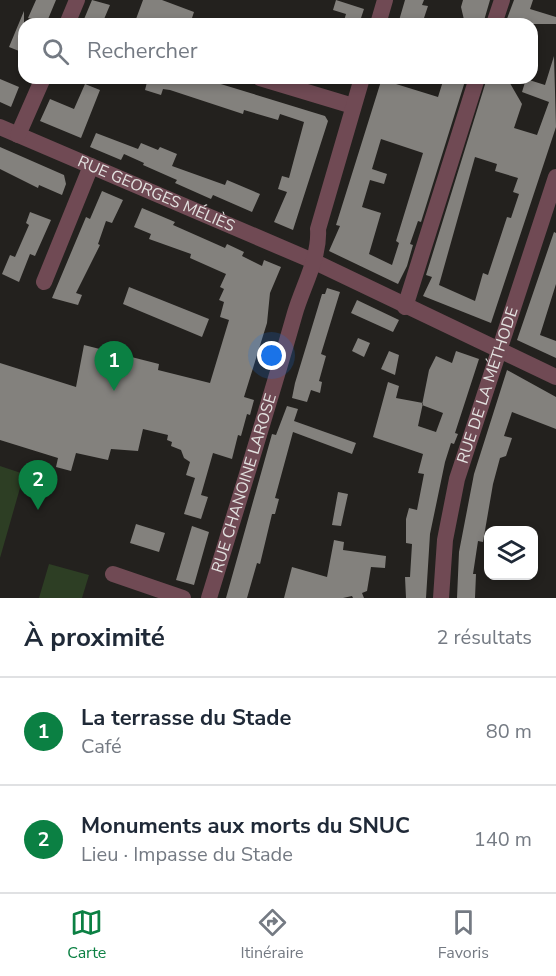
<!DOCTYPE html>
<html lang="fr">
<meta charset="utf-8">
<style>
:root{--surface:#fff;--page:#f2f2f3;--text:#1f2937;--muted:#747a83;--line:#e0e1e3;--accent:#0b8043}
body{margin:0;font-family:"Nunito Sans",sans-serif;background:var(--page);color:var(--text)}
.controls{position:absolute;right:18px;bottom:18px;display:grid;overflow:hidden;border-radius:12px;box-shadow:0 3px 9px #0003}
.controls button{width:54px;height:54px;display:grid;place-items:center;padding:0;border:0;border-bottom:2px solid var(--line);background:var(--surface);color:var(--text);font:30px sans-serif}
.you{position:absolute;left:272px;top:356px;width:21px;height:21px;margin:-15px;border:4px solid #fff;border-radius:50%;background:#1a73e8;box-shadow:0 0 0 9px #1a73e833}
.badge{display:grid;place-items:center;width:39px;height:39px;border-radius:50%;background:var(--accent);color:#fff;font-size:20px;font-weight:700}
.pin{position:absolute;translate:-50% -50px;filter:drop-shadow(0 2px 3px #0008)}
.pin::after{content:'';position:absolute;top:32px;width:21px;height:18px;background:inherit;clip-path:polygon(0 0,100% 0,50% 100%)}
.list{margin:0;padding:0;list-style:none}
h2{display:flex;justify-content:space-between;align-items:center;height:78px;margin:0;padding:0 24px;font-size:26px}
h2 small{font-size:20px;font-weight:400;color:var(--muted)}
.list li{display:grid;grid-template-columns:39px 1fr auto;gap:18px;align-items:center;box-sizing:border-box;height:108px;padding:0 24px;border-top:2px solid var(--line)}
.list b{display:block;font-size:22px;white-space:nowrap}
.list p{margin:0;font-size:20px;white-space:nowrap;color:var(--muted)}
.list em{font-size:20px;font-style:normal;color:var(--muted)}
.icon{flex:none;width:33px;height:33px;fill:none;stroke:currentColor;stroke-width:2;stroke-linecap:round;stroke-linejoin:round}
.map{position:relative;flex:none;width:556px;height:598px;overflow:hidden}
.search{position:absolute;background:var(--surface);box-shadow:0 3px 9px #0003;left:18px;right:18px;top:18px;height:66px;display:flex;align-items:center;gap:15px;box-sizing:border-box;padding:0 21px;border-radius:18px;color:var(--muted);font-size:22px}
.sheet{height:294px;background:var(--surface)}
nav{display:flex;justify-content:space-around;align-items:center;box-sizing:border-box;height:84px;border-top:2px solid var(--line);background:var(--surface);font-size:16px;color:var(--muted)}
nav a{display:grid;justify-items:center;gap:3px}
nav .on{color:var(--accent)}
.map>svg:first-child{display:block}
.green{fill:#2d3e24}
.building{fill:#83817d;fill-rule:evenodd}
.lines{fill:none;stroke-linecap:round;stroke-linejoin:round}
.minor{stroke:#704a54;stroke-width:16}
.labels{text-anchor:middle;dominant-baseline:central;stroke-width:5;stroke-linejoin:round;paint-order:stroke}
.street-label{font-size:16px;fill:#e3e2e0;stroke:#23211e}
</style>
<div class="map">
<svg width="556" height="598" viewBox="0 0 556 598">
<rect width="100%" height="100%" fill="#23211e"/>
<!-- green -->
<path class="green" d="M 0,466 L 24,474 L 0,558 Z
M 49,564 L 89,575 L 82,598 L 39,598 Z"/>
<!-- building -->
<path class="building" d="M 36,0 L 56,0 L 46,24 L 28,18 Z
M 92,0 L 110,5 L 102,24 L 82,24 Z
M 143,0 L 162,0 L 194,12 L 190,24 L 147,24 L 136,19 Z
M 336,0 L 364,9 L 359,24 L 343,24 L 346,14 L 333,10 Z
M 405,0 L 424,0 L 422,5 L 428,6 L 422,24 L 398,24 Z
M 463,0 L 490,0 L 483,24 L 465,24 L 461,7 Z
M 514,0 L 533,0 L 530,9 L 556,17 L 556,24 L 505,24 Z
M 24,11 L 24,53 L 9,47 Z
M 554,56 L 556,127 L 491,323 L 423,296 L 432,277 L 426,275 L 487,78 L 507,78 L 522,104 L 514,128 L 537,135 L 549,102 L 522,92 L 526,79 L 545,85 ZM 475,157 L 497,164 L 495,171 L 518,178 L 513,192 L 519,194 L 511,218 L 507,217 L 488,275 L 483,273 L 475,301 L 439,285 Z
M 148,78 L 201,78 L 325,116 L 328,121 L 293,230 L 274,222 L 287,192 L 278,189 L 282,176 L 289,178 L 304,122 L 280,114 L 278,120 L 244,110 L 243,114 L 170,90 L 163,89 L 161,95 L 145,90 Z
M 382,78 L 398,78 L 396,84 L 438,97 L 444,78 L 466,78 L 421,222 L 418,221 L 410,244 L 413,245 L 407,266 L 398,284 L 329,251 L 340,226 L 336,225 ZM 381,139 L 423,153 L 396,241 L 399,243 L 392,265 L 369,254 L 381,213 L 362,207 L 370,180 L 384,184 L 387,174 L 372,169 Z
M 0,79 L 19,87 L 11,107 L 0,102 Z
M 85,84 L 100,90 L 81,138 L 40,121 L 50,99 L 74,109 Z
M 96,133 L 138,149 L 141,143 L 158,150 L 160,147 L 177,154 L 172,166 L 225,185 L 227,180 L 260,194 L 252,212 L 213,195 L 211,199 L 175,183 L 177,180 L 143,165 L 144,163 L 124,154 L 121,160 L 90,147 Z
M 0,147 L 64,175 L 66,184 L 62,195 L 39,185 L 38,188 L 0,169 Z
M 102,191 L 123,200 L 112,223 L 106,221 L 98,244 L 100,245 L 76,293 L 82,295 L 78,305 L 52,298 L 86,217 L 90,219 Z
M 142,208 L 175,222 L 173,225 L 225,248 L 227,244 L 244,252 L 242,256 L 262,266 L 264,260 L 281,267 L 270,293 L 267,323 L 244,397 L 254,400 L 250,415 L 247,414 L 241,436 L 238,435 L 232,459 L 213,453 L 201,495 L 208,497 L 201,519 L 184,514 L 195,478 L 186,475 L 190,462 L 184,458 L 181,450 L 171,446 L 172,442 L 167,440 L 168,435 L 143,429 L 138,451 L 111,449 L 108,460 L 76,453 L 71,471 L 56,467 L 58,458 L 0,440 L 0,363 L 76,387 L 84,345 L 159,364 L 158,370 L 210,383 L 229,320 L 220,317 L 224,302 L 219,300 L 224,289 L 220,287 L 226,274 L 190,258 L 191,254 L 149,239 L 151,234 L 134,227 Z
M 30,212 L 51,220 L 35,256 L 30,254 L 19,282 L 2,274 L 10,255 L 15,257 L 29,225 L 26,223 Z
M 554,232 L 556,233 L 556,284 L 540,335 L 556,341 L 556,358 L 517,340 Z
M 129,287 L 209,319 L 202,337 L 123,304 Z
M 327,288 L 340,292 L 321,354 L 326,356 L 319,381 L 322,382 L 320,393 L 311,390 L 307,402 L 292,398 L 295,383 L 322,294 L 325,294 Z
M 357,300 L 399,320 L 393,332 L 351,313 Z
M 358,338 L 370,343 L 364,357 L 352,351 Z
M 389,351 L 399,355 L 395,375 L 381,369 Z
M 456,351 L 479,359 L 455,433 L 458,434 L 454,444 L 451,443 L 445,462 L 430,534 L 426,598 L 406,598 L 405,577 L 410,577 L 412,544 L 406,543 L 406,519 L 409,508 L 417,510 L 424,474 L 418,473 L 423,454 L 373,437 L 388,382 L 399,386 L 396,398 L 423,403 L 418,426 L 436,432 L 443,413 L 422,405 L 429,370 L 436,356 L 452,363 Z
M 507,370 L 556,397 L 556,429 L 512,412 L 504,436 L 512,438 L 506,456 L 500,458 L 493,484 L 483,542 L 478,541 L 473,574 L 476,574 L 475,598 L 457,598 L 459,552 L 474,474 Z
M 287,406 L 298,409 L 294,421 L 356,443 L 352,454 L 293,432 L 275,498 L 279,499 L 275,514 L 272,514 L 260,564 L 257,563 L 247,598 L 226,598 L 272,434 L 276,435 Z
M 338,492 L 348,494 L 341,526 L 332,525 Z
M 136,524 L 165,533 L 159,552 L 130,543 Z
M 192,526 L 209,532 L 194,585 L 176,580 Z
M 334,540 L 344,542 L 343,550 L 386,556 L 385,568 L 371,567 L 367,591 L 362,593 L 364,598 L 353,598 L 352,596 L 343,598 L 284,598 L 292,567 L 327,577 Z"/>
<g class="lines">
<!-- minor -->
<g class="minor">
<path d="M 67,24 L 77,0"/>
<path d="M 378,24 L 385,0"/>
<path d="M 494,24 L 502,0"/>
<path d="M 260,78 L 353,106"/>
<path id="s1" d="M 0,127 L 313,261 L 556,377"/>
<path d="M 18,135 L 43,78"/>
<path d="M 44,282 L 91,166"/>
<path d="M 405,307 L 477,78"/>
<path d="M 113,574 L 183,598"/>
<path id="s2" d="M 209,598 C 238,503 268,408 295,313 C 303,286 320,257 318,229 L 362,78"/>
<path id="s3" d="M 441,598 L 445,540 L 457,479 L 556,177"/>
</g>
</g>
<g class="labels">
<!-- street labels -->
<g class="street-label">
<text stroke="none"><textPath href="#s1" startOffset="170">RUE GEORGES MÉLIÈS</textPath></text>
<text stroke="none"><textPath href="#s3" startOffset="219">RUE DE LA MÉTHODE</textPath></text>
<text stroke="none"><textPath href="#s2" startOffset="120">RUE CHANOINE LAROSE</textPath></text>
</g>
</g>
</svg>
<div class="controls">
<button><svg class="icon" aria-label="layers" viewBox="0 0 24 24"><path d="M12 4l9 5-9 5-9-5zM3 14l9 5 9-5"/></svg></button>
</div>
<div class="you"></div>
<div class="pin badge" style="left:114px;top:391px">1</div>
<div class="pin badge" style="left:38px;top:510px">2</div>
<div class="search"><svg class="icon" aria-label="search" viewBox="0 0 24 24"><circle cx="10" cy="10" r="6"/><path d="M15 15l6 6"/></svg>Rechercher</div>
</div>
<section class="sheet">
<h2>À proximité<small>2 résultats</small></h2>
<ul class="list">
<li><span class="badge">1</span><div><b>La terrasse du Stade</b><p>Café</p></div><em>80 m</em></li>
<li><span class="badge">2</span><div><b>Monuments aux morts du SNUC</b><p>Lieu · Impasse du Stade</p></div><em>140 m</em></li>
</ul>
</section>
<nav>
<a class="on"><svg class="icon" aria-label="map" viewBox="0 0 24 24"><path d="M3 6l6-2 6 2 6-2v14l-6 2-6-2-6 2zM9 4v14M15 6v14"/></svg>Carte</a>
<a><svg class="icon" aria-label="directions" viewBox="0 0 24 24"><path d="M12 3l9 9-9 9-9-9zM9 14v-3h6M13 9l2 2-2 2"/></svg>Itinéraire</a>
<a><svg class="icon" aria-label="saved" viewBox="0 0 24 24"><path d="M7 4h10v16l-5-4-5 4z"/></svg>Favoris</a>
</nav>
